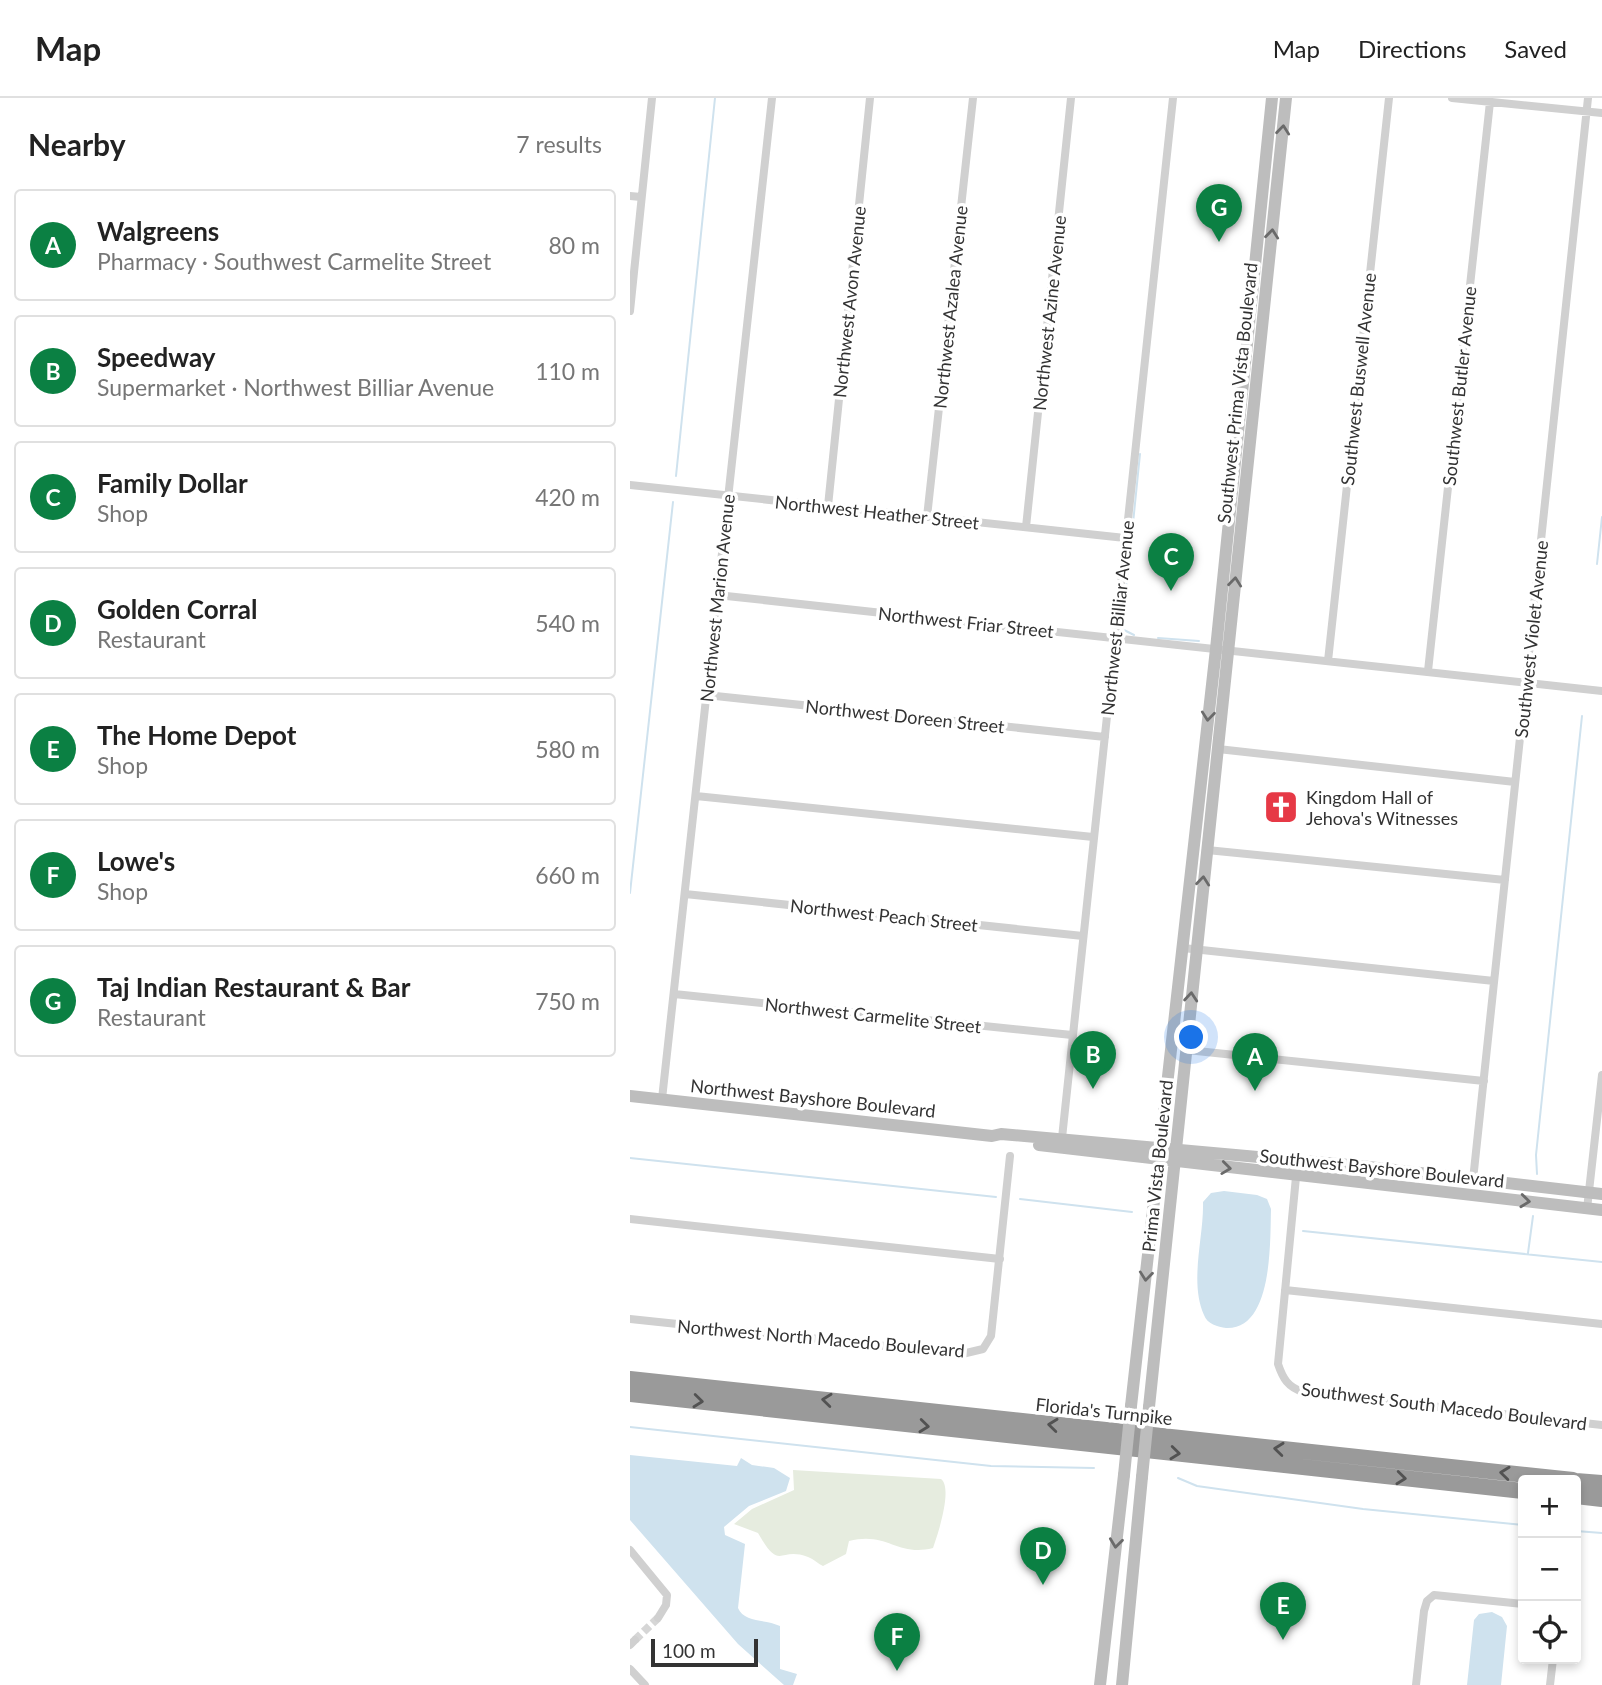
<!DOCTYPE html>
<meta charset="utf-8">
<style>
:root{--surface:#fff;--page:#f6f6f6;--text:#222;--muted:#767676;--line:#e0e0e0;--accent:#0b8043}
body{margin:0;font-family:Lato,sans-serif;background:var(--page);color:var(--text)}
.controls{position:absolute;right:21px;bottom:21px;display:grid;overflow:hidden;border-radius:7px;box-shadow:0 4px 10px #0003}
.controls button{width:63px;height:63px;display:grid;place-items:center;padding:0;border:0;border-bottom:2px solid var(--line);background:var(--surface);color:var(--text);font:35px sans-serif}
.scale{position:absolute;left:21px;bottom:18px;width:107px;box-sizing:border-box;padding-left:7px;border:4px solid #333;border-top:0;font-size:19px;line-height:24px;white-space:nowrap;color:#333;-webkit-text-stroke:5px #fff;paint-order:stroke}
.you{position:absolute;left:562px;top:940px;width:24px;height:24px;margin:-18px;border:5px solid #fff;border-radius:50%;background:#1a73e8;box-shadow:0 0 0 10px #1a73e833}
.badge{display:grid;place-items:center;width:46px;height:46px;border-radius:50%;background:var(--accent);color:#fff;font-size:23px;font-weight:700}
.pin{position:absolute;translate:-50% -58px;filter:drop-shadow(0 2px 4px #0008)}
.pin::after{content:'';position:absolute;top:37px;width:24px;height:21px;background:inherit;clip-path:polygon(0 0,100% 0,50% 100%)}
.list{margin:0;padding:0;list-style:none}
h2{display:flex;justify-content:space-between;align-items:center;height:91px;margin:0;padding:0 28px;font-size:30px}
h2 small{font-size:23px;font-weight:400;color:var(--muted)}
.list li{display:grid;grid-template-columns:46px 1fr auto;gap:21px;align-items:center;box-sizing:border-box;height:112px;margin:0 14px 14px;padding:0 14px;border:2px solid var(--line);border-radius:7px}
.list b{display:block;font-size:26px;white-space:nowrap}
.list p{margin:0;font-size:23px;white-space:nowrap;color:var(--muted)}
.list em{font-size:23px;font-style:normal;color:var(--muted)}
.icon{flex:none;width:38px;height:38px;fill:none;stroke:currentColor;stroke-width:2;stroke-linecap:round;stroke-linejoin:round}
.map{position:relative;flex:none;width:972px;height:1587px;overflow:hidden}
header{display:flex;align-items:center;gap:42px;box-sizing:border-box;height:98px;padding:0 35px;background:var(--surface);border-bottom:2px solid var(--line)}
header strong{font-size:33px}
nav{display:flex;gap:38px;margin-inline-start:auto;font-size:24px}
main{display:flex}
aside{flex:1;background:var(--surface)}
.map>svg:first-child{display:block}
.green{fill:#e6ecdf}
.water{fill:#cfe2ee}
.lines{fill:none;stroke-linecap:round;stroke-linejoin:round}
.stream{stroke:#cfe2ee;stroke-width:2}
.street-tunnel{stroke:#d6d6d6;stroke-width:8;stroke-dasharray:8 4;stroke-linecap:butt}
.street{stroke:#d0d0d0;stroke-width:8}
.secondary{stroke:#bdbdbd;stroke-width:12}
.highway{stroke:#9a9a9a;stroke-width:16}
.secondary-bridge{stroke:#bdbdbd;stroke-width:12}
.oneway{stroke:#6a6a6a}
.oneway2{stroke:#525252}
.labels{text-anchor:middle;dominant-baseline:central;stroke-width:7;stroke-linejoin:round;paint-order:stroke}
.street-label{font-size:18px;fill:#333;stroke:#fff}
.poi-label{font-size:18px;fill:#333;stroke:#fff;text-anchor:start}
</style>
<header>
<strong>Map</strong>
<nav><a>Map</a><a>Directions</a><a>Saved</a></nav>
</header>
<main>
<aside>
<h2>Nearby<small>7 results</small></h2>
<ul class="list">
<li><span class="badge">A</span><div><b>Walgreens</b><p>Pharmacy · Southwest Carmelite Street</p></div><em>80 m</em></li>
<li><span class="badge">B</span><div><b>Speedway</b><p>Supermarket · Northwest Billiar Avenue</p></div><em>110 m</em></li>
<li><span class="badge">C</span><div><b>Family Dollar</b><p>Shop</p></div><em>420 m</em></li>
<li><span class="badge">D</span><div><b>Golden Corral</b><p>Restaurant</p></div><em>540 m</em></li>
<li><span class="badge">E</span><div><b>The Home Depot</b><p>Shop</p></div><em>580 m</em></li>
<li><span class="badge">F</span><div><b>Lowe's</b><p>Shop</p></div><em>660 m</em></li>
<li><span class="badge">G</span><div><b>Taj Indian Restaurant &amp; Bar</b><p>Restaurant</p></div><em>750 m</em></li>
</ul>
</aside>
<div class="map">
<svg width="972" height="1587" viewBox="0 0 972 1587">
<rect width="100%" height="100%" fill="#fff"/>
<!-- green -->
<path class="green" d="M 163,1372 L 311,1381 C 323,1390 308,1436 303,1450 C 267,1459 257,1433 219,1443 L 216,1456 L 193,1468 C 188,1466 184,1461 178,1459 C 148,1448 151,1475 128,1435 L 104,1426 L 122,1411 L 164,1392 Z"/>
<!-- water -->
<path class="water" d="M 594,1093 L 627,1097 L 637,1101 L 641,1111 C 640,1144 643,1232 596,1230 C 588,1229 577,1226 574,1217 C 559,1184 574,1139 573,1104 L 581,1095 Z
M 0,1357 L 107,1368 L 111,1360 L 122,1367 L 144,1370 L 160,1380 L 156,1393 L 119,1408 L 94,1429 L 95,1437 L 115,1446 L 108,1510 C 114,1525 136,1521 150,1528 L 150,1571 L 167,1576 L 163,1587 L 154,1587 L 108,1546 L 0,1422 Z
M 862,1514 L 872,1519 L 877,1528 L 871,1587 L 837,1587 L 844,1522 L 849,1516 Z"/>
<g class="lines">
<!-- stream -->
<path class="stream" d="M 46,378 L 85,0
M 967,466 L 972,419
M 504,537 L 494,532 L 493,524 L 510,356
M 528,540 L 569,543
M 0,795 L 43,404
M 0,1060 L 366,1099
M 907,1076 L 906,1057 L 952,618
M 390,1101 L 502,1114
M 673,1133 L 972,1164
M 898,1155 L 903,1118
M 0,1329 L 361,1368 L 464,1370
M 548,1380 L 567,1388 L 733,1411 L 893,1427
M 946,1433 L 972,1435"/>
<!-- street-tunnel -->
<path class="street-tunnel" d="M 5,1542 L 28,1520"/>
<!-- street -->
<path class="street" d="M 822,0 L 972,15
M 0,98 L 11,99
M 0,213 L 22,0
M 0,387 L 495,440
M 198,408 L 240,0
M 297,419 L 343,0
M 396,429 L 441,0
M 87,497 L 972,593
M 698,563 L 759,0
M 798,573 L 860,4
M 76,597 L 475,639
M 588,651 L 885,684
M 66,698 L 463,739
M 577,752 L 875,782
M 55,796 L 453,838
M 553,850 L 864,883
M 44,896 L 442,937
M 557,952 L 854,983
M 32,1001 L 142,0
M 432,1040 L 543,0
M 666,1079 L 648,1266 C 653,1281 658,1289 673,1294 L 972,1327
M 843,1082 L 958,0
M 957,1111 L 972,977
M 0,1121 L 370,1161
M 655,1192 L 972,1226
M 0,1221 L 332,1256 L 353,1251 L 361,1238 L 380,1058
M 0,1452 L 37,1497 L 36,1507 L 28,1520
M 0,1547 L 5,1542
M 0,1571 L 15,1587
M 786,1587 L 794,1513 L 797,1503 L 804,1497 L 893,1506
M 920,1587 L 923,1561"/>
<!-- secondary -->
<path class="secondary" d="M 0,998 L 362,1038 L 371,1036 L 730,1068 L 972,1096
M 409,1047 L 972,1112
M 501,1308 L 586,551 L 642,0
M 519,1309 L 656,0
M 470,1587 L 494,1377
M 492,1587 L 512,1379"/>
<!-- highway -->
<path class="highway" d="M 0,1281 L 943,1382
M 0,1296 L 893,1393
M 946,1383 L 972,1385
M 946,1398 L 972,1401"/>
<!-- secondary-bridge -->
<path class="secondary-bridge" d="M 494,1377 L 501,1308
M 512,1379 L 519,1309"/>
</g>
<!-- one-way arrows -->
<defs><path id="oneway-chevron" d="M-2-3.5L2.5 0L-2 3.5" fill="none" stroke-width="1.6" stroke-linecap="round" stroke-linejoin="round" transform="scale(1.75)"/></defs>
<g class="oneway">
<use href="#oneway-chevron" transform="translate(653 32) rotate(-84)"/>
<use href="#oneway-chevron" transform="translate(642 136) rotate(-84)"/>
<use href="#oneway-chevron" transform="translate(605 484) rotate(-84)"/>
<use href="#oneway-chevron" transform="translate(578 618) rotate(96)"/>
<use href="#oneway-chevron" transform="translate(573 783) rotate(-84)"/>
<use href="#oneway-chevron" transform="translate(561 899) rotate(-85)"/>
<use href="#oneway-chevron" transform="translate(596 1070) rotate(7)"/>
<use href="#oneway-chevron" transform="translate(895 1103) rotate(6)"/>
<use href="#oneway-chevron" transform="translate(516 1178) rotate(96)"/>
<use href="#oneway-chevron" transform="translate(486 1445) rotate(97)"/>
</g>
<g class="oneway2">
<use href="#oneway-chevron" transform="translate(197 1302) rotate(-174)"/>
<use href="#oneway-chevron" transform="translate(68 1303) rotate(6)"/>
<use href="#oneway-chevron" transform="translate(423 1327) rotate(-174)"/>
<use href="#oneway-chevron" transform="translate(294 1328) rotate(6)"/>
<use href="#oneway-chevron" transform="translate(649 1351) rotate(-174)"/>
<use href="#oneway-chevron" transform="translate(545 1355) rotate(6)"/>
<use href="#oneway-chevron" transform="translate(875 1375) rotate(-174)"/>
<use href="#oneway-chevron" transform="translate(771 1380) rotate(6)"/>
</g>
<!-- icons -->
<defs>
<g id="church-square" transform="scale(1.75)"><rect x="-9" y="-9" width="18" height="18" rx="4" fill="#e63946" stroke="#fff"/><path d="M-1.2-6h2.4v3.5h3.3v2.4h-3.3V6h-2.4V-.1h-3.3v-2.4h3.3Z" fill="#fff"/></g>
</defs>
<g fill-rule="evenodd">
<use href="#church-square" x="651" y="709"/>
</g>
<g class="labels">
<!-- street labels -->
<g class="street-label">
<text transform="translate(219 204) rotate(-84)">Northwest Avon Avenue</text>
<text transform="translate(320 209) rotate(-84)">Northwest Azalea Avenue</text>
<text transform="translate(419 215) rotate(-84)">Northwest Azine Avenue</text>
<text transform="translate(728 281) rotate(-84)">Southwest Buswell Avenue</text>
<text transform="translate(829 288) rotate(-84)">Southwest Butler Avenue</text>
<text transform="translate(607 295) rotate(-84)">Southwest Prima Vista Boulevard</text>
<text transform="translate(247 414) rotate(6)">Northwest Heather Street</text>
<text transform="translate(87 500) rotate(-84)">Northwest Marion Avenue</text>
<text transform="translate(487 520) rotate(-84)">Northwest Billiar Avenue</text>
<text transform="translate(336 524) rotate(6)">Northwest Friar Street</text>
<text transform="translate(901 541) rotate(-84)">Southwest Violet Avenue</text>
<text transform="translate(275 618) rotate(6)">Northwest Doreen Street</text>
<text transform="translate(254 817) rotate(6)">Northwest Peach Street</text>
<text transform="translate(243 917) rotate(6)">Northwest Carmelite Street</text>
<text transform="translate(183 1000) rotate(6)">Northwest Bayshore Boulevard</text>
<text transform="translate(527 1068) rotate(-84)">Prima Vista Boulevard</text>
<text transform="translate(752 1070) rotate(6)">Southwest Bayshore Boulevard</text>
<text transform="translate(191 1240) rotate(5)">Northwest North Macedo Boulevard</text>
<text transform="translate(814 1308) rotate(7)">Southwest South Macedo Boulevard</text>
<text transform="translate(474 1313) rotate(6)">Florida's Turnpike</text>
</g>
<!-- poi labels -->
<g class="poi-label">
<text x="676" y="699">Kingdom Hall of<tspan x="676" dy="21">Jehova's Witnesses</tspan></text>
</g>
</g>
</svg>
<div class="controls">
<button>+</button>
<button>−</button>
<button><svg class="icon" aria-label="locate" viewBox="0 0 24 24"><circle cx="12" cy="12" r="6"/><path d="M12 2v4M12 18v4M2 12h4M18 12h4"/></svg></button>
</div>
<div class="scale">100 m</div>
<div class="you"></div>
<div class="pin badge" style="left:625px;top:993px">A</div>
<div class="pin badge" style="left:463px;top:991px">B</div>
<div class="pin badge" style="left:541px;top:493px">C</div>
<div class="pin badge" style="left:413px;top:1487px">D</div>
<div class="pin badge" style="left:653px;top:1542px">E</div>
<div class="pin badge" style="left:267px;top:1573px">F</div>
<div class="pin badge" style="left:589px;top:144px">G</div>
</div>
</main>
